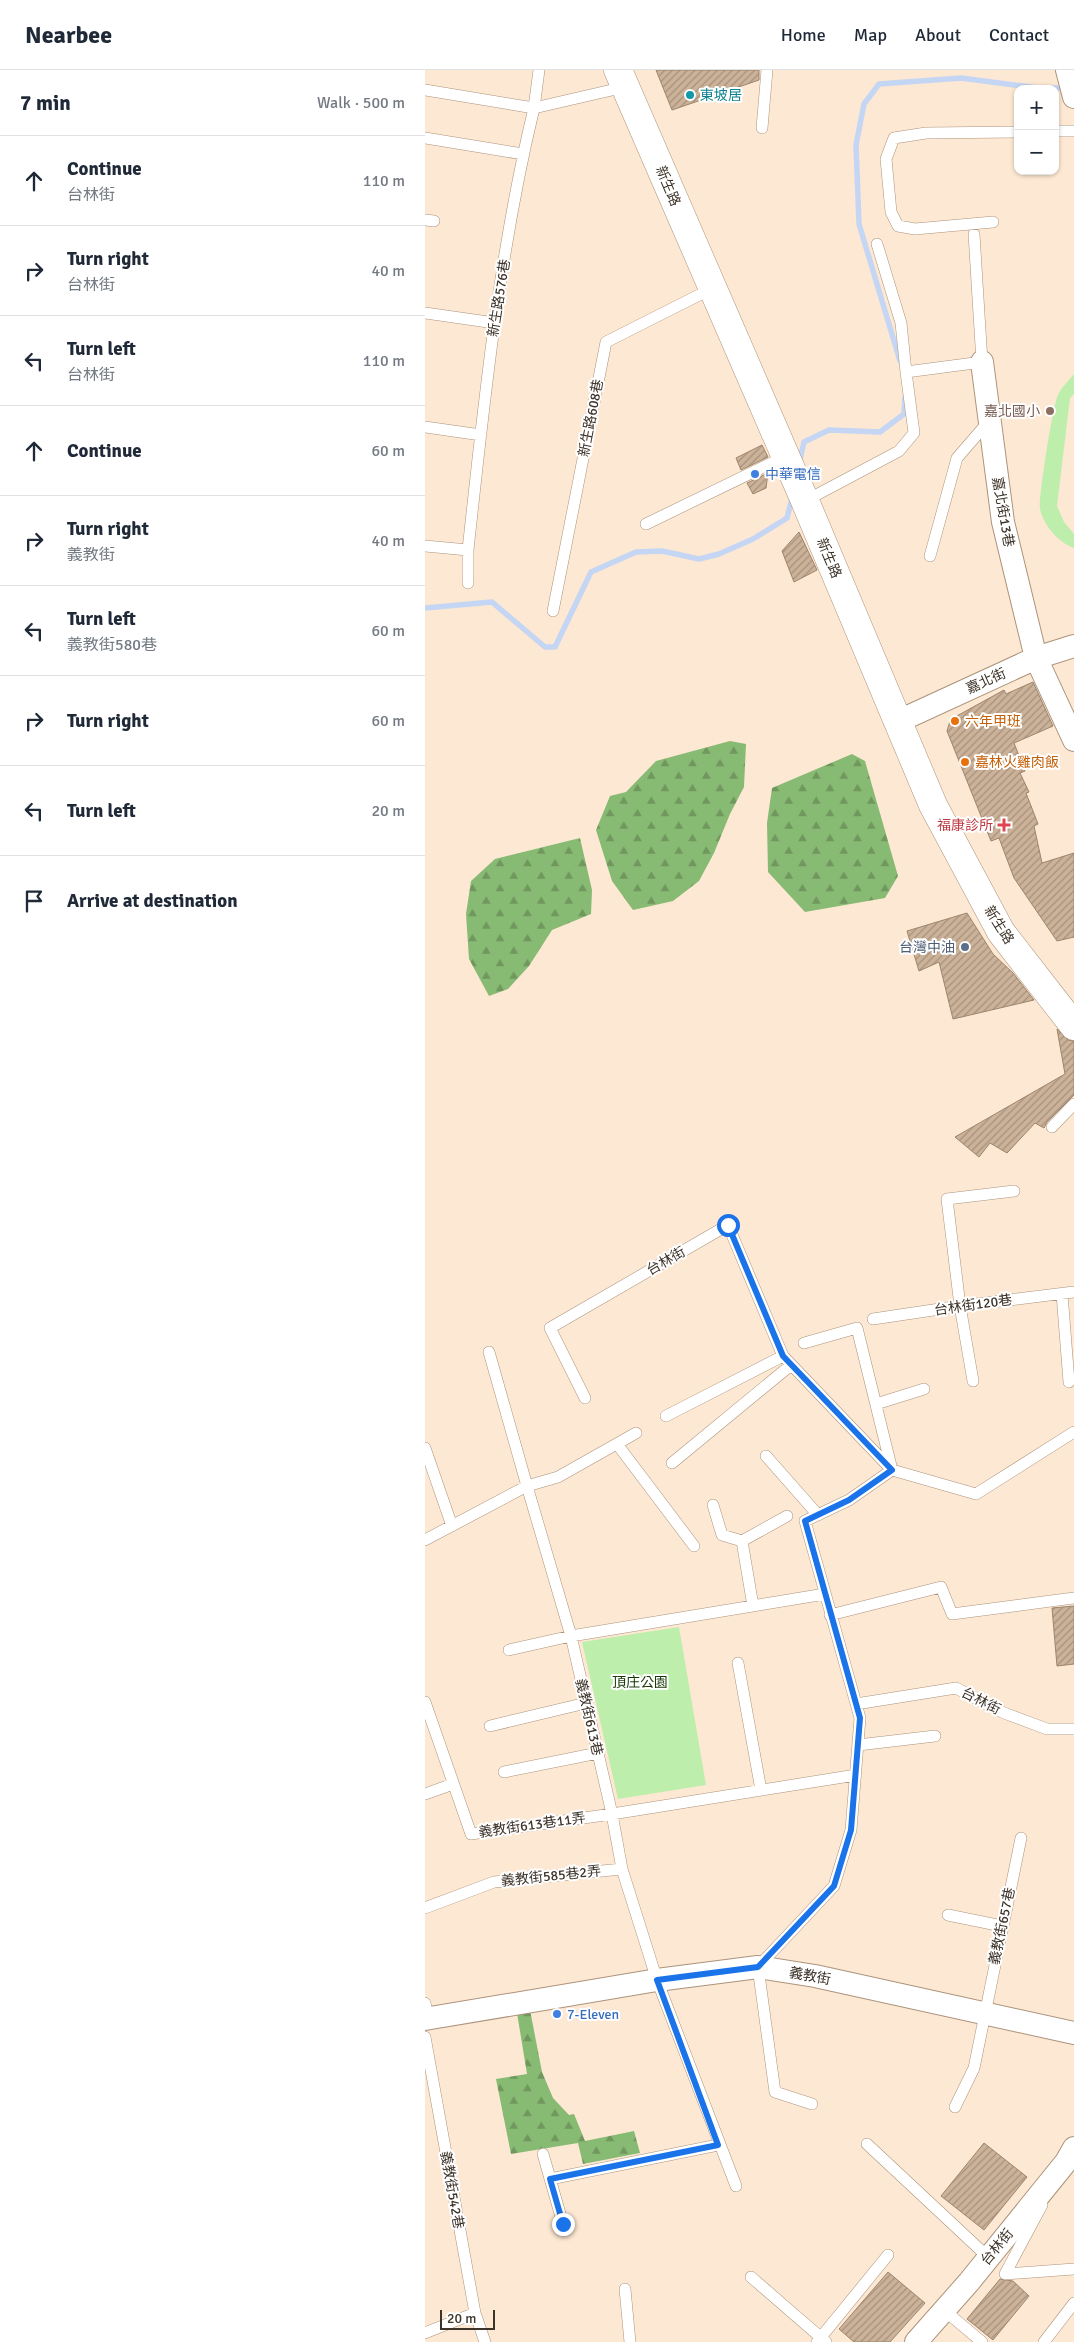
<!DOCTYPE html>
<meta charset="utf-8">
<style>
:root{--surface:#fff;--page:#f2f2f3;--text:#1f2937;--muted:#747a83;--line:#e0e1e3}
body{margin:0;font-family:Signika,"Noto Sans TC",sans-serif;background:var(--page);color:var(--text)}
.controls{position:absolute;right:15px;top:15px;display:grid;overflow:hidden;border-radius:10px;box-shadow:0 1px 4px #0004}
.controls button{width:45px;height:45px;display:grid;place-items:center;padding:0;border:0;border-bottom:1px solid var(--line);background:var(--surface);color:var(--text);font:25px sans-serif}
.scale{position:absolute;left:15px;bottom:12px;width:55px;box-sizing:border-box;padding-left:5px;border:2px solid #3d3329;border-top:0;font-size:14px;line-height:18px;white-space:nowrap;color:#3d3329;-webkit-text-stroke:4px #fff;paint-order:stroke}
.stop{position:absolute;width:15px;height:15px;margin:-11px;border:4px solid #1a73e8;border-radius:50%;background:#fff}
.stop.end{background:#1a73e8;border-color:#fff;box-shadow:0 1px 5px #0008}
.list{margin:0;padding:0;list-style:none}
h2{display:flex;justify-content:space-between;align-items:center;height:65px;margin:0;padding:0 20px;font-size:21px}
h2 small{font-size:16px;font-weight:400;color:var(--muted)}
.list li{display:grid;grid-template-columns:32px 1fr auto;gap:15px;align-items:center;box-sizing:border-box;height:90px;padding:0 20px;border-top:1px solid var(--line)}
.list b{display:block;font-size:19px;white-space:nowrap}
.list p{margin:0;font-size:16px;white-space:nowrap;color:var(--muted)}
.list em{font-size:16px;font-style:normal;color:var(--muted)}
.icon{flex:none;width:28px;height:28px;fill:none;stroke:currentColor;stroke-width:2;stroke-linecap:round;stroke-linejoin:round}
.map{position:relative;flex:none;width:649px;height:2272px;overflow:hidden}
header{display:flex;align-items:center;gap:30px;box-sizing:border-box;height:70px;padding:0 25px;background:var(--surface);border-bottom:1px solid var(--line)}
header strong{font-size:24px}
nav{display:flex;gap:28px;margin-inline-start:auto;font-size:18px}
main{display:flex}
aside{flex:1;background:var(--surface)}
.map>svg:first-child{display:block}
.forest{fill:url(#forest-firs)}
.park{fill:#beeeab}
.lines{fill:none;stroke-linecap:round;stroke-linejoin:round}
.stream{stroke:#c4d6f3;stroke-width:5.5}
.building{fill:url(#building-hatch);stroke:#9d856d}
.lane-casing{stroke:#ac937b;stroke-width:12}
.street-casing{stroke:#ac937b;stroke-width:24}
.secondary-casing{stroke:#ac937b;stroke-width:29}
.lane{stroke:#fff;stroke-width:11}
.street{stroke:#fff;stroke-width:22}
.secondary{stroke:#fff;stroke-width:28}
.route{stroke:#1a73e8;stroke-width:6}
.culture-dot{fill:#0f9aa8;stroke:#fff;stroke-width:2}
.education-dot{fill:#8d6e63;stroke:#fff;stroke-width:2}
.shop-dot{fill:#3f7fe0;stroke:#fff;stroke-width:2}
.food-dot{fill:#e8710a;stroke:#fff;stroke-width:2}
.health-dot{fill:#e0444e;stroke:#fff;stroke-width:2}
.service-dot{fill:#5c6f8a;stroke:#fff;stroke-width:2}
.labels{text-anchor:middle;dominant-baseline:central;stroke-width:4;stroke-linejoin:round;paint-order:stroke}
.culture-label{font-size:14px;fill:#0d838f;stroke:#fff;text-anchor:start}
.street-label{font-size:14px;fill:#3d3329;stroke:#fff}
.education-label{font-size:14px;fill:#785e54;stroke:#fff;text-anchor:end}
.shop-label{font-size:14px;fill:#366cbe;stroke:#fff;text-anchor:start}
.food-label{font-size:14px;fill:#c56008;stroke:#fff;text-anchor:start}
.health-label{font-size:14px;fill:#be3a42;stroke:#fff;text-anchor:end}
.service-label{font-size:14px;fill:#4e5e75;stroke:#fff;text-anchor:end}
.park-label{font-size:14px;fill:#173704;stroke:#fff}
</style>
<header>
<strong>Nearbee</strong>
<nav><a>Home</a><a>Map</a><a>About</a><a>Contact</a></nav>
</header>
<main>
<aside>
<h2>7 min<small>Walk · 500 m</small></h2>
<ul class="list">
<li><svg class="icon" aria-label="ahead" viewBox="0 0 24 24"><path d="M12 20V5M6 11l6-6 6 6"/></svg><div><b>Continue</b><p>台林街</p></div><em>110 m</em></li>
<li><svg class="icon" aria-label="right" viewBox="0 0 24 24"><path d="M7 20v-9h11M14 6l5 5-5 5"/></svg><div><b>Turn right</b><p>台林街</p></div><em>40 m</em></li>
<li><svg class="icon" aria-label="left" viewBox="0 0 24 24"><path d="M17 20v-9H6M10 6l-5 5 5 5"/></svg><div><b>Turn left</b><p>台林街</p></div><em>110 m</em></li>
<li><svg class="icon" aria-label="ahead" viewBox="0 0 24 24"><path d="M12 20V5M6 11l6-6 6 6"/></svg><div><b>Continue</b></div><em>60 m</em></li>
<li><svg class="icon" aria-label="right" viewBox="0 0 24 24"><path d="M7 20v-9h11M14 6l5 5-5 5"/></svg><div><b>Turn right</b><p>義教街</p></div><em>40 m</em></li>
<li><svg class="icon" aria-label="left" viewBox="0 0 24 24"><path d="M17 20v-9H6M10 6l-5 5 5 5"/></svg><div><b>Turn left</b><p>義教街580巷</p></div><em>60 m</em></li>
<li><svg class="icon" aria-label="right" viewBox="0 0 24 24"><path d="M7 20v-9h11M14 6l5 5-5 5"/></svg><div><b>Turn right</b></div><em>60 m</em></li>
<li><svg class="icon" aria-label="left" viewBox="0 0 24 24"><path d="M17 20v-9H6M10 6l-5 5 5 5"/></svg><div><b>Turn left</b></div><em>20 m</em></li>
<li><svg class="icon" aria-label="arrive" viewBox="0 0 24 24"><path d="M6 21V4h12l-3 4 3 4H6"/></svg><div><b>Arrive at destination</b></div></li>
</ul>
</aside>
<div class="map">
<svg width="649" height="2272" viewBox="0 0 649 2272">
<defs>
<pattern id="forest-firs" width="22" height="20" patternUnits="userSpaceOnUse" patternTransform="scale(1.25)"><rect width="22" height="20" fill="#87ba72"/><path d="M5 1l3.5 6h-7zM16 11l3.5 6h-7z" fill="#70985e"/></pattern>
<pattern id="building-hatch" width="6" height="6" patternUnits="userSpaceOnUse" patternTransform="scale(1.25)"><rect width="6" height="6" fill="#cbb299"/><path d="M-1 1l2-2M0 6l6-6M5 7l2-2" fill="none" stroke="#a6917d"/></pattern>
</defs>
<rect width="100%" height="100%" fill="#fde8d3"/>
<!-- forest -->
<path class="forest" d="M 305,671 L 321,674 L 319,717 L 305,744 L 289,783 L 274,811 L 248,831 L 208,840 L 187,811 L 171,760 L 185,726 L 201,722 L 231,691 Z
M 427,684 L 440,691 L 473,806 L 460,828 L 380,842 L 343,802 L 342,753 L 347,718 Z
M 155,768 L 167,820 L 166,844 L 127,860 L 104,896 L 83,919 L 64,926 L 44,889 L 41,844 L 46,811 L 70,789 Z
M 105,1940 L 117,2002 L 128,2028 L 144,2045 L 149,2044 L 160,2071 L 209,2061 L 215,2083 L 158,2094 L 153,2073 L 86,2084 L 71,2009 L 102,2004 L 92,1943 Z"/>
<!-- park -->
<path class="park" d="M 649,304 L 649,324 L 645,328 L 632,436 L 639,452 L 649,464 L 649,478 C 633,472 619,456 615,439 C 613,430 628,334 633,325 C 636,318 644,310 649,304 Z
M 254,1557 L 281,1715 L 193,1729 L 157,1572 Z"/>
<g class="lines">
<!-- stream -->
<path class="stream" d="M 475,291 L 434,154 L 431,75 L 439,34 L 454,14 L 536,8 L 613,18 L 641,18
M 374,394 L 379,372 L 404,360 L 455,362 L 479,344 L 480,327
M 0,538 L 67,532 L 120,577 L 130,577 L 166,502 L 211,482 L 237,481 L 274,489 L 294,484 L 328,469 L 362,448 L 367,428"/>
</g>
<!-- building -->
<path class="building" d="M 231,0 L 334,0 L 334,10 L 247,40 Z
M 337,375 L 343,387 L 316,400 L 311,388 Z
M 343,403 L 341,418 L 328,424 L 322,413 Z
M 374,462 L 392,500 L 369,512 L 357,481 Z
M 608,612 L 628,656 L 589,673 L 600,701 L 595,703 L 604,722 L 601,723 L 613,754 L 609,756 L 617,793 L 649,783 L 649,867 L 632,871 L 589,808 L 574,768 L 566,771 L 522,661 L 525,651 L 530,647 L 579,620 L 581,624 Z
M 542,843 L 568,884 L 588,903 L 609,930 L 528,949 L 514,892 L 494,901 L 482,861 Z
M 632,959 L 643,970 L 649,971 L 649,1025 L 622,1052 L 619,1058 L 610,1053 L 582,1083 L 565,1073 L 554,1087 L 530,1067 L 640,1004 Z
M 649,1536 L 649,1594 L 632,1596 L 627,1538 Z
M 559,2073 L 602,2107 L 559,2160 L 516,2126 Z
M 463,2202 L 500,2233 L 465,2272 L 429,2272 L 414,2259 Z
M 575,2209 L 588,2211 L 604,2226 L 568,2270 L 542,2249 Z"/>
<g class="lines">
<!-- lane casing -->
<g class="lane-casing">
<path id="lane" d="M 0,20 L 109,38 L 114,0
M 337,58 L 342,0
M 630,61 L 649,61
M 0,68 L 98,84
M 0,150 L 9,151
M 568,152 L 490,159 L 473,156 L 466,142 L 461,89 L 469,68 L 501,63 L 593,62
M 452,174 L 476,253 L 481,302
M 0,243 L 70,253
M 0,357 L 56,365
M 380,431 L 474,381 L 489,363 L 481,302 L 557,292 L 549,164
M 221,454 L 359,387
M 0,476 L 43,480
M 505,486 L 532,388 L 564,351
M 43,513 L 43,480 C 59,332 74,183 109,38 L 200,17
M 128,541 L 181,272 L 286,219
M 627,1057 L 649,1034
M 637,1224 L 644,1312
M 448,1249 L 535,1236 L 649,1222
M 379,1273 L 432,1258 L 467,1400 L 424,1430 L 380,1451 L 435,1648 L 426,1760 L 409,1816 L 333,1897 L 350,2022 L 387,2034
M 548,1311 L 535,1236 L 522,1129 L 589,1121
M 160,1328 L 125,1258 L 303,1155 L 358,1286
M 451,1334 L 499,1319
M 241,1346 L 358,1286 L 467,1400 L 551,1424 L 649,1362
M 211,1363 L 133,1407 L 102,1416 L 146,1566 L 187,1744 L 197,1799 L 232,1910 L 311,2116
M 192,1374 L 269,1476
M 0,1378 L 27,1456
M 341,1386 L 393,1445
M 247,1393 L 366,1295
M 288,1435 L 297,1465 L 317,1471 L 328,1536
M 0,1470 L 102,1416 L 64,1282
M 317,1471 L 362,1446
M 405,1545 L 516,1517 L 527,1544 L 649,1528
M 84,1580 L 146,1566 L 400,1524
M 313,1593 L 336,1720
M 0,1632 L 46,1764 L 187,1744 L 431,1705
M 431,1634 L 531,1618 L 579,1643 L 622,1659 L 649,1659
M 65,1656 L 161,1633
M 433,1675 L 510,1666
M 79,1702 L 173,1683
M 0,1724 L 28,1714
M 0,1838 L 69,1812 L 197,1799
M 523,1845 L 577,1856
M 0,1933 L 4,1952
M 0,1967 L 50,2243 L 60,2272
M 530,2037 L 549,1998 L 596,1768
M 442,2074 L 564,2188
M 118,2084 L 138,2154
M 125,2109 L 293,2075
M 617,2135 L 580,2204 L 649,2199
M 326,2207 L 401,2272
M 200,2219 L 205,2272
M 519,2240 L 557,2272
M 0,2263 L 50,2243
M 392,2272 L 463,2185
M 619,2272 L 649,2233"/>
</g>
<!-- street casing -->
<g class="street-casing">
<path id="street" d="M 642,0 L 649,27
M 557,292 L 578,452 L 611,588 L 649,670
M 474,651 L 611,588 L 649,576
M 0,1949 L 232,1910 L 333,1897 L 390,1906 L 649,1963
M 491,2272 L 544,2212 L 641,2092 L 649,2078"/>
</g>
<!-- secondary casing -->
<g class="secondary-casing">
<path id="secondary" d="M 193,0 L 380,431 L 508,735 L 576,862 L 649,956"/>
</g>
<!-- lane -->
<use href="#lane" class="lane"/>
<!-- street -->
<use href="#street" class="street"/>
<!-- secondary -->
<use href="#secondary" class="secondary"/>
</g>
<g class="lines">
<!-- route -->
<path class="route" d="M 138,2154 L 125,2109 L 293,2075 L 232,1910 L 333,1897 L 409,1816 L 426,1760 L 435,1648 L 380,1451 L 424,1430 L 467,1400 L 358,1286 L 303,1155"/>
</g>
<!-- markers -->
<circle class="culture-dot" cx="265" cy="25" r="5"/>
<circle class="education-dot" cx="625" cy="341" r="5"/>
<g class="shop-dot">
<circle cx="330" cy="404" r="5"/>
<circle cx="132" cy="1944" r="5"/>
</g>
<g class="food-dot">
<circle cx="530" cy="651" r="5"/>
<circle cx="540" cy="692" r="5"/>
</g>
<path class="health-dot" d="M576.5 747.5h5v5h5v5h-5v5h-5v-5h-5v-5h5z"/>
<circle class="service-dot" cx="540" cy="877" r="5"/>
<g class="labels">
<!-- culture labels -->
<g class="culture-label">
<text x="275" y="25">東坡居</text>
</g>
<!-- street labels -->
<g class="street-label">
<text transform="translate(243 116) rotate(67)">新生路</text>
<text transform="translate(74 228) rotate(-81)">新生路576巷</text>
<text transform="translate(166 348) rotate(-79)">新生路608巷</text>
<text transform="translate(578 442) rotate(80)">嘉北街13巷</text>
<text transform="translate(404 488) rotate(67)">新生路</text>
<text transform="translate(561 611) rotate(-24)">嘉北街</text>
<text transform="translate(574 855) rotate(58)">新生路</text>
<text transform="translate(241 1191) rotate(-30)">台林街</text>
<text transform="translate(548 1235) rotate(-8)">台林街120巷</text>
<text transform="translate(556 1631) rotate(27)">台林街</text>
<text transform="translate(164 1647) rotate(77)">義教街613巷</text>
<text transform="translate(107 1755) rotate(-8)">義教街613巷11弄</text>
<text transform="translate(126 1806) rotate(-6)">義教街585巷2弄</text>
<text transform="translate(577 1856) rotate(-78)">義教街657巷</text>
<text transform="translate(385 1906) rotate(10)">義教街</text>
<text transform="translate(27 2120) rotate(80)">義教街542巷</text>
<text transform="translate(572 2177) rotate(-51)">台林街</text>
</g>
<!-- education labels -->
<g class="education-label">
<text x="615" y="341">嘉北國小</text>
</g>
<!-- shop labels -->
<g class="shop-label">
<text x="340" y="404">中華電信</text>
<text x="142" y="1944">7-Eleven</text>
</g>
<!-- food labels -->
<g class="food-label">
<text x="540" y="651">六年甲班</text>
<text x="550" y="692">嘉林火雞肉飯</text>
</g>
<!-- health labels -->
<g class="health-label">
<text x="568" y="755">福康診所</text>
</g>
<!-- service labels -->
<g class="service-label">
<text x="530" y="877">台灣中油</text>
</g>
<!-- park labels -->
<g class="park-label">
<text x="215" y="1612">頂庄公園</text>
</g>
</g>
</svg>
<div class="controls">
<button>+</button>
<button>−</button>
</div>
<div class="scale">20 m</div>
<div class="stop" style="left:303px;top:1155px"></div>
<div class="stop end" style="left:138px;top:2154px"></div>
</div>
</main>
